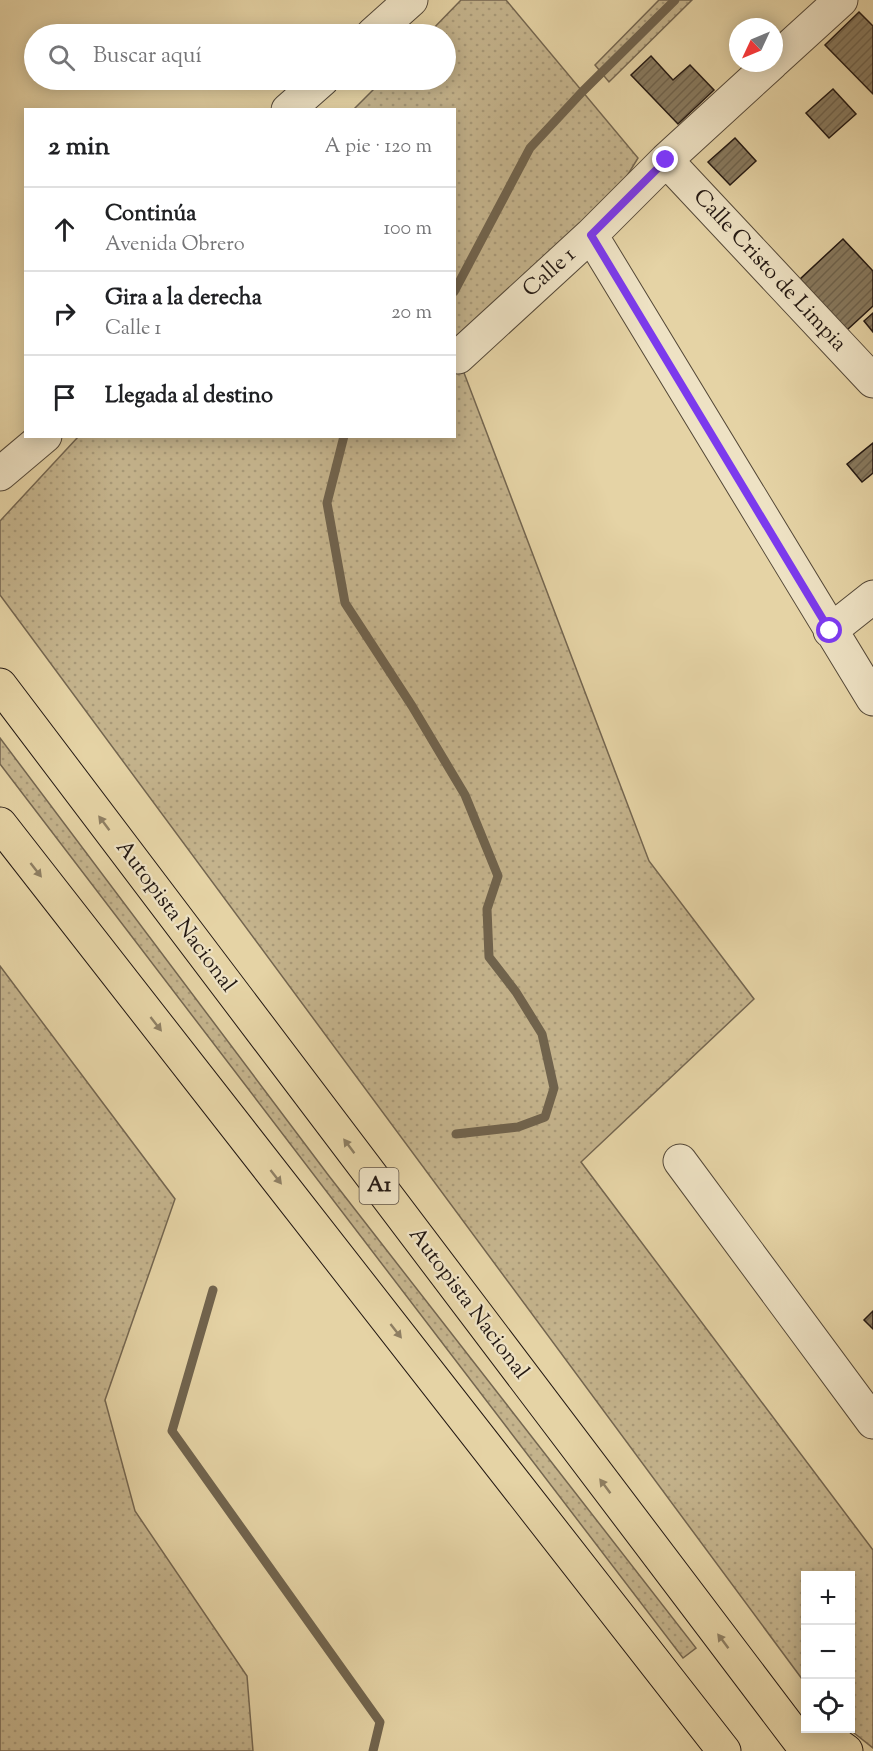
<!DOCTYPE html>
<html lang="es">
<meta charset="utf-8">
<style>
:root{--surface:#fff;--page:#f6f6f6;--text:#202124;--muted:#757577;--line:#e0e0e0}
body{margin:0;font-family:"Sorts Mill Goudy",serif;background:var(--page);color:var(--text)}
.controls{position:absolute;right:18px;bottom:18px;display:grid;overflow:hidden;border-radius:0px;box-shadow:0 3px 15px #0003}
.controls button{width:54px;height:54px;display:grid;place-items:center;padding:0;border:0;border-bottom:2px solid var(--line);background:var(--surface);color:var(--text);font:30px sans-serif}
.compass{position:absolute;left:729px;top:18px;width:54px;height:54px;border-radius:50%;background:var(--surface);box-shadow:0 3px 15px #0003;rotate:226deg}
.stop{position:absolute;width:18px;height:18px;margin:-14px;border:4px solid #7c3aed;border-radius:50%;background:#fff}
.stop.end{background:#7c3aed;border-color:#fff;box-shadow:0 2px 6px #0008}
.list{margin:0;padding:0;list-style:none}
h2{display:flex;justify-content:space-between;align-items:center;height:78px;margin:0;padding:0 24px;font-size:26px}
h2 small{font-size:20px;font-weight:400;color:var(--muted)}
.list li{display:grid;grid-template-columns:39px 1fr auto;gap:18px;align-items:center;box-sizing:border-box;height:84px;padding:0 24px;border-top:2px solid var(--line)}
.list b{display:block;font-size:22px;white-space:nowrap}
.list p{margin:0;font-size:20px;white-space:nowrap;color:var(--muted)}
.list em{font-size:20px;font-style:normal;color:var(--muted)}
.icon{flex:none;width:33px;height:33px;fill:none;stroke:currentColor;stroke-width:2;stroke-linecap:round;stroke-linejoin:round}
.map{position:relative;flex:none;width:873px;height:1751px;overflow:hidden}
.search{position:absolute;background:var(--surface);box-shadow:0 3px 15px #0003;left:24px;top:24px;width:432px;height:66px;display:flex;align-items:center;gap:15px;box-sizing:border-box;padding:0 21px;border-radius:33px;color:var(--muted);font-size:22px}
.panel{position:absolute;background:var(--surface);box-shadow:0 3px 15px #0003;left:24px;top:108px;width:432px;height:330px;border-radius:0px}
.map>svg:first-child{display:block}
.grass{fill:url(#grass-dots);stroke:#746650;stroke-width:1.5}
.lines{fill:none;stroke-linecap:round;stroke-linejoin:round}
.stream{stroke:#70634d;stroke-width:9}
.building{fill:url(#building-hatch);stroke:#241913;stroke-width:1.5}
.minor-casing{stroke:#544838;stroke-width:35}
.highway-casing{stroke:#241913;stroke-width:35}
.minor{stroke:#eee2c4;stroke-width:33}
.highway{stroke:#e5d3a5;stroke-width:33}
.oneway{fill:#8e7f63}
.route{stroke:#7c3aed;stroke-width:8}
.labels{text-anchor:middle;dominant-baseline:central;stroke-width:4.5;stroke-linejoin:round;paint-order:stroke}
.shield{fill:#eee2c4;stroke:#615548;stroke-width:1.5}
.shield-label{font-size:21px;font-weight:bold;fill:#241913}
.street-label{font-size:22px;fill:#241913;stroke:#eee2c4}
</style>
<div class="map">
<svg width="873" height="1751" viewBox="0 0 873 1751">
<defs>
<pattern id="grass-dots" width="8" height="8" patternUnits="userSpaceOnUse" patternTransform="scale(1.5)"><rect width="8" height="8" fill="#c4b38c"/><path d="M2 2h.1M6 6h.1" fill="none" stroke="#a89978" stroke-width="1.8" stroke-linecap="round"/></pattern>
<pattern id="building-hatch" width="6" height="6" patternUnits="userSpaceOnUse" patternTransform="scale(1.5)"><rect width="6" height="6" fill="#887a5f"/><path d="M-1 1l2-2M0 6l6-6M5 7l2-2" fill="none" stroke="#6f634d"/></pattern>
</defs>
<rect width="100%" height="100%" fill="#e5d3a5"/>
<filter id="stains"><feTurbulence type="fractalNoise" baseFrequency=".00333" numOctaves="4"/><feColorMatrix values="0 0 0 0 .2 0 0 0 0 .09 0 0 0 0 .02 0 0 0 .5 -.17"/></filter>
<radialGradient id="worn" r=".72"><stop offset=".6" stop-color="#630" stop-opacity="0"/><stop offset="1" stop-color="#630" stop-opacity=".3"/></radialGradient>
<!-- grass -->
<path class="grass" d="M 461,0 L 506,0 L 638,158 L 591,235 L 458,357 L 649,861 L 754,999 L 581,1162 L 873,1550 L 873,1748 L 849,1729 L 850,1576 L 806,1576 L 805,1683 L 0,595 L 0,521 L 78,437 L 454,436 L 454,110 L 354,109 L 383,80 L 446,80 L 446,34 L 428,34 Z
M 659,0 L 692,0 L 609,82 L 595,65 Z
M 0,738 L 329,1176 L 696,1648 L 683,1658 L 0,764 Z
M 0,966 L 175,1199 L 105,1400 L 135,1511 L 247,1676 L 253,1751 L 0,1751 Z"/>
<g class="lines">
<!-- stream -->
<path class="stream" d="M 454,292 L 530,148 L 582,92 L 675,0
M 344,436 L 327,503 L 345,603 L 412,706 L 465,795 L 498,876 L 487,909 L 489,957 L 516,992 L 542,1034 L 554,1088 L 545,1117 L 518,1127 L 456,1134
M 213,1290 L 172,1431 L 380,1722 L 373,1751"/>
</g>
<!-- building -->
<path class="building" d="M 859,12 L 873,26 L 873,94 L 825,45 Z
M 651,56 L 673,80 L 690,65 L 714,90 L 678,124 L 631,75 Z
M 833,89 L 856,114 L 829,138 L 806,113 Z
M 735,138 L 756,161 L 730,185 L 708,162 Z
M 843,239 L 873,271 L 873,306 L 847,330 L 800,279 Z
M 873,313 L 873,332 L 864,321 Z
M 873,443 L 873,473 L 862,482 L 847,464 Z
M 873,1311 L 873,1329 L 864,1320 Z"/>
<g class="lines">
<!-- minor casing -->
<g class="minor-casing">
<path id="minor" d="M 373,34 L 411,0
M 774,61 L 841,0
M 288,110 L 322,80
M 666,160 L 873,381
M 591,235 L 873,699
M 458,357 L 591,235 L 666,160 L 772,63
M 0,474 L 45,436
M 830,631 L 873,597
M 680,1161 L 873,1422"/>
</g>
<!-- highway casing -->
<g class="highway-casing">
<path id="highway" d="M 0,685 L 807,1751
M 0,824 L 724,1751
M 814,1728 L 846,1751"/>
</g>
<!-- minor -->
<use href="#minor" class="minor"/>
<!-- highway -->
<use href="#highway" class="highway"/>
</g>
<!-- one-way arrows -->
<defs><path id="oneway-solid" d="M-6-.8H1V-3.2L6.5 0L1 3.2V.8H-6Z" transform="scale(1.5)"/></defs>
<g class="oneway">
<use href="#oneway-solid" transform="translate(104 823) rotate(-127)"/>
<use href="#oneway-solid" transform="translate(36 870) rotate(52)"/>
<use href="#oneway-solid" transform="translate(156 1024) rotate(52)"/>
<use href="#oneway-solid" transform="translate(349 1146) rotate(-127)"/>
<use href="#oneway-solid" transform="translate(276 1177) rotate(52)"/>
<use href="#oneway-solid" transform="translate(396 1331) rotate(52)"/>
<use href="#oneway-solid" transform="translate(605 1486) rotate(-127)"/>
<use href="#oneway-solid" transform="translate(723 1641) rotate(-127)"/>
</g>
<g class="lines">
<!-- route -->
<path class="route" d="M 666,160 L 591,235 L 830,631"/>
</g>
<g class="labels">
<!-- shield labels -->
<rect class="shield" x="359.5" y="1168" width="39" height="36" rx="4.5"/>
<g class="shield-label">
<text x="379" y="1186">A1</text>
</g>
<!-- street labels -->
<g class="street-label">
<text transform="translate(769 271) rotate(47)">Calle Cristo de Limpia</text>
<text transform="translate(550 273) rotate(-42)">Calle 1</text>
<text transform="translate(175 917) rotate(53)">Autopista Nacional</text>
<text transform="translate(468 1304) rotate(53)">Autopista Nacional</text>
</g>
</g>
<rect width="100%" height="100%" filter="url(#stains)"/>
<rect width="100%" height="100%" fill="url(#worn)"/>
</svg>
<div class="controls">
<button>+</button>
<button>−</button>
<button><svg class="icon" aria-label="locate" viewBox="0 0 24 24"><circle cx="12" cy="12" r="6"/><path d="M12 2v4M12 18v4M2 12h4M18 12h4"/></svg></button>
</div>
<svg class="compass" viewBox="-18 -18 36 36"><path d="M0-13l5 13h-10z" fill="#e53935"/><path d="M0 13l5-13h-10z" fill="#757577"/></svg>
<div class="stop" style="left:830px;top:631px"></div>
<div class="stop end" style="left:666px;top:160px"></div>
<div class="search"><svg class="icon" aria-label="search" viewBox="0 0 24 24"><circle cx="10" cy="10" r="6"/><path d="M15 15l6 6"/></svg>Buscar aquí</div>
<section class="panel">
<h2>2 min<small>A pie · 120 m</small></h2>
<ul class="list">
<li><svg class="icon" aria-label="ahead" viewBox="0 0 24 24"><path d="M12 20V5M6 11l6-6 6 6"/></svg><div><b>Continúa</b><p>Avenida Obrero</p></div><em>100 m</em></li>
<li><svg class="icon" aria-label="right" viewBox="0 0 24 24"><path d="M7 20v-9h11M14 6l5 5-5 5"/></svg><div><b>Gira a la derecha</b><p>Calle 1</p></div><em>20 m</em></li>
<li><svg class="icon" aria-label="arrive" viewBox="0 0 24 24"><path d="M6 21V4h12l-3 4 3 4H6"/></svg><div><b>Llegada al destino</b></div></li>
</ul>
</section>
</div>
